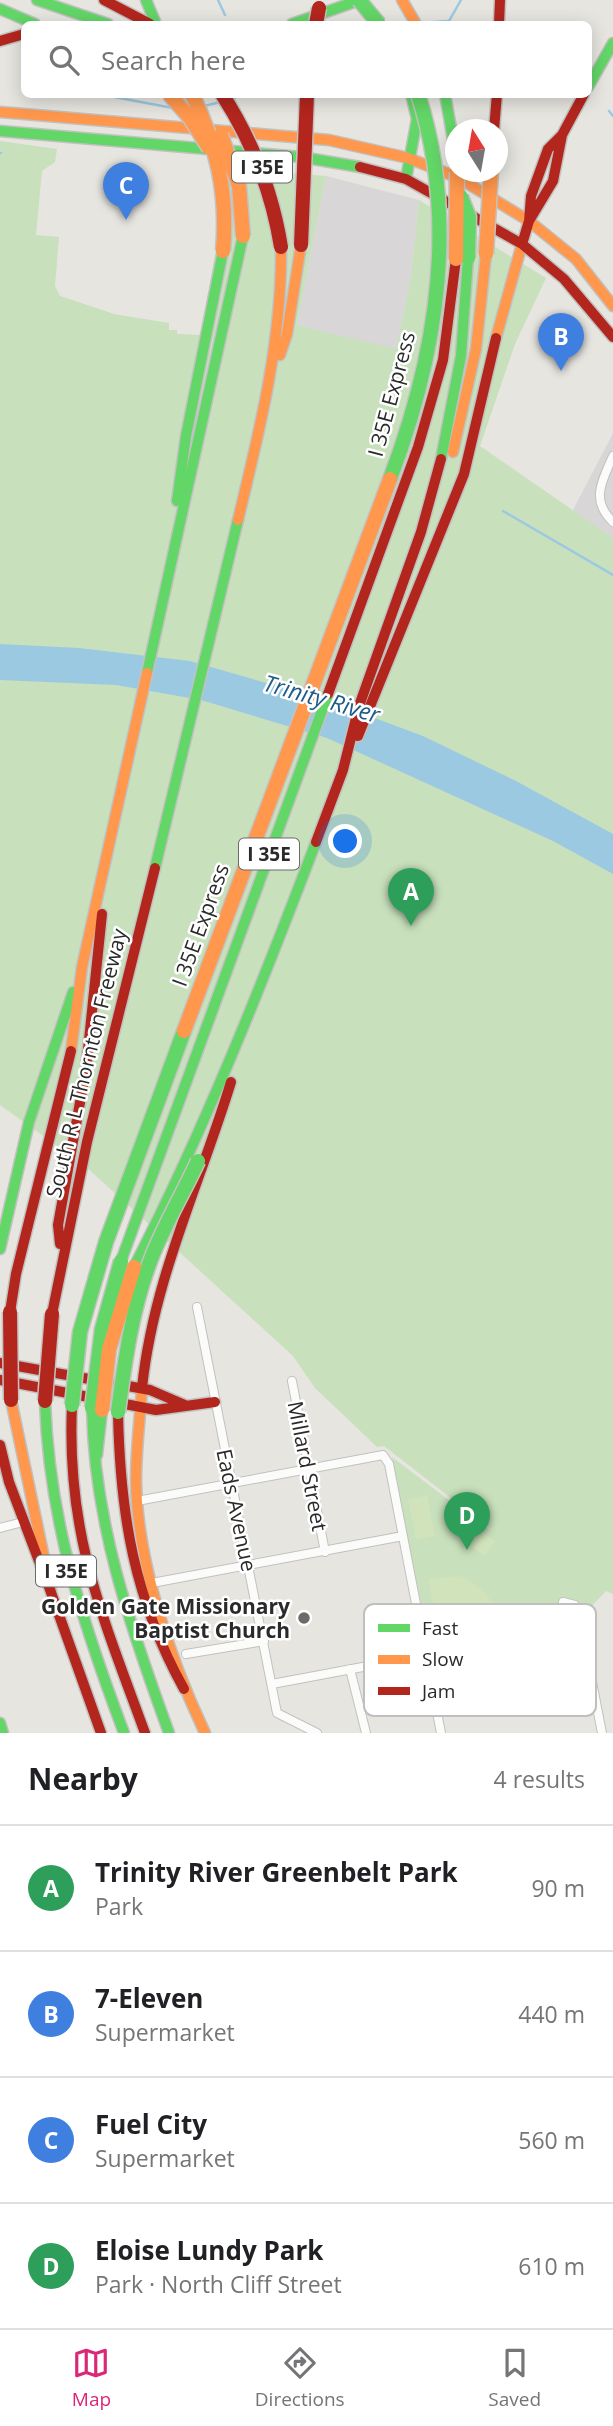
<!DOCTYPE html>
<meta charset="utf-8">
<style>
:root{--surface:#fff;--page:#f6f6f6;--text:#202124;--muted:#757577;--line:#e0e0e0;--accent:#db2777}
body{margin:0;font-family:"Open Sans",sans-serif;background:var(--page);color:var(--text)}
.compass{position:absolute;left:445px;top:119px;width:63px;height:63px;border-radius:50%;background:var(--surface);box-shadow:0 4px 18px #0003;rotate:349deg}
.you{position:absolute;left:346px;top:842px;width:24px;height:24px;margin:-18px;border:5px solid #fff;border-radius:50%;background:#1a73e8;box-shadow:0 0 0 10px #1a73e833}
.badge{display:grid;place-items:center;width:46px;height:46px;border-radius:50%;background:var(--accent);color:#fff;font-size:23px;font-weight:700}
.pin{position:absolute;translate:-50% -58px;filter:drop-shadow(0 2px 4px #0008)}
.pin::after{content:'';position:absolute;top:37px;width:24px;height:21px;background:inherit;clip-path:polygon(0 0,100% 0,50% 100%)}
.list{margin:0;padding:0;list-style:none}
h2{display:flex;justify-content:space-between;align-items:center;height:91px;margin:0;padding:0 28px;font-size:30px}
h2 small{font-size:23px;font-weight:400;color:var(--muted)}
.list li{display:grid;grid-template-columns:46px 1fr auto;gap:21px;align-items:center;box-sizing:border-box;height:126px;padding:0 28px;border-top:2px solid var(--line)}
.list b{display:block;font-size:26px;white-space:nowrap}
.list p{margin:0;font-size:23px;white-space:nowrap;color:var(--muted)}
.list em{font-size:23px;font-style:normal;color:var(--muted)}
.icon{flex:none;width:38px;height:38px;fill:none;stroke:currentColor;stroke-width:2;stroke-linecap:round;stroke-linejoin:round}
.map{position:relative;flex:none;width:613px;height:1733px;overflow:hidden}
.search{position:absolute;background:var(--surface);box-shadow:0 4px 18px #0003;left:21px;right:21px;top:21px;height:77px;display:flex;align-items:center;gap:18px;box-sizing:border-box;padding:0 24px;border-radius:10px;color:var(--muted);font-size:26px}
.sheet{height:595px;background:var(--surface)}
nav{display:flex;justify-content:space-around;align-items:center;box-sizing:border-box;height:98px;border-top:2px solid var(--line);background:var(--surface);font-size:19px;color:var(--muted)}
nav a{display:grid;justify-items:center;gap:4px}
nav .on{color:var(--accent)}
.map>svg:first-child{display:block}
.industrial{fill:#d8d6d7}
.green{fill:#c8e0bc}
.pitch{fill:#d0e3bb}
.water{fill:#9bc9e1}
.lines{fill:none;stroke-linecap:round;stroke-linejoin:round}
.stream{stroke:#9bc9e1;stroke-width:2.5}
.street-casing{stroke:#c1c1c0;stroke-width:10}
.fast-casing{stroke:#c1c1c0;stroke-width:13}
.slow-casing{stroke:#c1c1c0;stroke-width:13}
.jam-casing{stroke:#c1c1c0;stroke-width:13}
.street{stroke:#fbfbfa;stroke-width:8}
.fast{stroke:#63d668;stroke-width:10}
.slow{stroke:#ff974d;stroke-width:10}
.jam{stroke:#b3261e;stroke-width:10}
.fast-bridge-casing{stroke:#c4c3c1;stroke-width:17;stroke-linecap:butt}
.slow-bridge-casing{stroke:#c4c3c1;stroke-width:17;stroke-linecap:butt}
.jam-bridge-casing{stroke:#c4c3c1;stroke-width:17;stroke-linecap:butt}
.fast-bridge{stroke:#63d668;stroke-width:14}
.slow-bridge{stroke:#ff974d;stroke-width:14}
.jam-bridge{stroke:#b3261e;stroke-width:14}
.poi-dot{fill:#6c6b6a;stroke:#fff;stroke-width:2.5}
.labels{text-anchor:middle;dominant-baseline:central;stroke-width:5;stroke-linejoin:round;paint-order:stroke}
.shield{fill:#fff;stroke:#6a6a6a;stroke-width:2}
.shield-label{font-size:19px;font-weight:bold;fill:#2a2a2a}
.street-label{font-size:21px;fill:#2a2a2a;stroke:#fff}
.poi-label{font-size:21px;font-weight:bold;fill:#2a2a2a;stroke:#fff;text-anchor:end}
.water-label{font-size:23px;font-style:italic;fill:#1c5b8b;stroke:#fff}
.key{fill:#fff;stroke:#bfbfbf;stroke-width:2}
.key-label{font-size:19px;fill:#2a2a2a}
</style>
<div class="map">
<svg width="613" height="1733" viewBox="0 0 613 1733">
<rect width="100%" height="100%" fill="#e7e5e0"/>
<!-- industrial -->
<path class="industrial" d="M 326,176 L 419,200 L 411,276 L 396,350 L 297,325 Z
M 613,433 L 613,538 L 572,512 Z"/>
<!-- green -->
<path class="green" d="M 0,141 L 57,149 L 55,162 L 42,171 L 36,235 L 59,237 L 55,286 L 60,296 L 114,314 L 169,323 L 169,330 L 177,330 L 177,334 L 202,335 L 219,228 L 218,168 L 326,176 L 297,325 L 396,349 L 411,276 L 419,200 L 546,278 L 515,344 L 480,446 L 613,538 L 613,1594 L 606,1591 L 575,1623 L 430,1649 L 392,1457 L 479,1523 L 492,1530 L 384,1446 L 377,1447 L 315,1388 L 293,1356 L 84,1165 L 0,1105 Z"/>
<!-- pitch -->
<path class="pitch" d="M 427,1495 L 435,1536 L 416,1540 L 408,1499 Z
M 468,1522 L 495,1541 L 485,1556 L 457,1537 Z
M 460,1576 C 483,1587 495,1600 502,1625 L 445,1635 L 439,1631 L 428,1579 Z"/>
<!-- water -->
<path class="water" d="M 0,644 L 79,648 L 190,661 L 277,686 L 336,709 L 356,711 L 423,736 L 516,781 L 613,834 L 613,874 L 553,841 L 327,738 L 201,700 L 116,685 L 0,680 Z"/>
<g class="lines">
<!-- stream -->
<path class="stream" d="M 218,0 L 225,15
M 449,21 L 461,0
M 420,23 L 449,21 L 455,24
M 98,94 L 173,108
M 231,99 L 244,94
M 204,106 L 221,102
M 609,111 L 613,116
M 0,153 L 1,153
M 503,511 L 613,575"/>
<!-- street casing -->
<g class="street-casing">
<path id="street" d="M 613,456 C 602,481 590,500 613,522
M 197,1307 L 277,1713 L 317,1733
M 292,1381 L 325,1552
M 137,1501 L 383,1455 L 389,1464 L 441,1733
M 0,1528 L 23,1522
M 152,1583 L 403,1536
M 563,1602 L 575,1605 L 578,1610 L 602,1733
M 186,1654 L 264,1641
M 350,1669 L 366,1733
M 272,1684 L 581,1626"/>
</g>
<!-- fast casing -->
<g class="fast-casing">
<path id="fast" d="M 37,0 L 108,24
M 146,0 L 156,24
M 0,9 L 35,24
M 292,24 L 360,0
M 588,87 L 613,43
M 445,94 L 456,157
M 0,131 L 301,157 L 360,167
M 406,179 L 417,119 L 411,94
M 441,459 L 461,356 L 468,258
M 177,501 L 186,436 L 223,251
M 147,673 L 243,236
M 155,868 L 238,520
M 0,1249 L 29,1122 L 73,992
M 121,1261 L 328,694
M 134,1267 C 205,1128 261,987 316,842
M 45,1401 C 49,1521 82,1621 124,1733
M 92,1408 C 94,1523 130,1626 169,1733
M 97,1455 L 102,1410
M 0,1723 L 3,1733"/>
</g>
<!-- slow casing -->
<g class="slow-casing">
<path id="slow" d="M 402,0 L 416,24
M 0,112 L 329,140 L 408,158 L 459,178 L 529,221 L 576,259 L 613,306
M 496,338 L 522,244
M 280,355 L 287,334 L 301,245
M 453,452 L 476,349 L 486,254
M 238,520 C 260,429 282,341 281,247
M 71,1051 L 82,967 L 147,673
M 142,1388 C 140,1418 136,1449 136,1480 C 137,1562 170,1659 205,1733
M 11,1400 L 51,1591"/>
</g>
<!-- jam casing -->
<g class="jam-casing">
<path id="jam" d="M 104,0 L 150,24
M 499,24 L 500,0
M 0,41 L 24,34
M 494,130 L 497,94
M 360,167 L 406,179 L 522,244 L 564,279 L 613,337
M 529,221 L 553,181 L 562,135
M 522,244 L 529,221 L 531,196 L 548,149 L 562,135 L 584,94
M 328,694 L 418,447 L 443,360 L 456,259
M 358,736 L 464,474 L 496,338
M 316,842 L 343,770 L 359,706 L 421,532 L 441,459
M 60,1244 L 58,1225 L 86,1069 L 102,914
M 10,1312 L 16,1274 L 71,1051
M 52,1314 L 87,1142 L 155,868
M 0,1363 L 150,1390 L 185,1405
M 0,1380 L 156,1410 L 215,1402
M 142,1388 C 153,1280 200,1184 231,1082
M 72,1405 C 66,1534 102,1615 145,1733
M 118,1412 C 120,1514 134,1599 184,1689
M 0,1445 L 9,1482 L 42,1569
M 48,1584 L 101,1733"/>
</g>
<!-- street -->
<use href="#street" class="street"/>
<!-- fast -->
<use href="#fast" class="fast"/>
<!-- slow -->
<use href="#slow" class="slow"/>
<!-- jam -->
<use href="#jam" class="jam"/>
<!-- fast-bridge casing -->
<g class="fast-bridge-casing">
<path id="fast-bridge" d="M 359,0 L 379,24
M 461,197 L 469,217 L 468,258
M 390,479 C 436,357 459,221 418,94
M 72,1405 L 80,1332 L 106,1242 L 184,1031
M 92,1408 L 102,1329 L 121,1261
M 118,1412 C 125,1360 132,1308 151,1259 C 164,1225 183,1194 198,1161"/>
</g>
<!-- slow-bridge casing -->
<g class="slow-bridge-casing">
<path id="slow-bridge" d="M 169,94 L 190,118 L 209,148
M 192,94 C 217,146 228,193 223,251
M 221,135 L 239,186 L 243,236
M 486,254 L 491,172
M 456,259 L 457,172
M 184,1031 L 390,479
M 102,1410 L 109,1349 L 134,1267"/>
</g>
<!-- jam-bridge casing -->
<g class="jam-bridge-casing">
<path id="jam-bridge" d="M 316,24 L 319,8
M 222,94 C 253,142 272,191 281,247
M 301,245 L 307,94
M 10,1312 L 11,1400
M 45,1401 L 52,1314"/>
</g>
<!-- fast-bridge -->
<use href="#fast-bridge" class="fast-bridge"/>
<!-- slow-bridge -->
<use href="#slow-bridge" class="slow-bridge"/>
<!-- jam-bridge -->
<use href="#jam-bridge" class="jam-bridge"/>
</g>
<!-- markers -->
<circle class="poi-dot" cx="304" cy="1618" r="7"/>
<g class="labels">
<!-- shield labels -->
<g class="shield">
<rect x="232" y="151.5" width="60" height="31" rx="5"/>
<rect x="239" y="838.5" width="60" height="31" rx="5"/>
<rect x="36" y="1555.5" width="60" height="31" rx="5"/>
</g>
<g class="shield-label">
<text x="262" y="167">I 35E</text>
<text x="269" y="854">I 35E</text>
<text x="66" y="1571">I 35E</text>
</g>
<!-- street labels -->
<g class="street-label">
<text transform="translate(391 394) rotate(-75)">I 35E Express</text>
<text transform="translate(200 925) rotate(-70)">I 35E Express</text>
<text transform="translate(86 1063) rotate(-76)">South R L Thornton Freeway</text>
<text transform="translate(308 1466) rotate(79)">Millard Street</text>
<text transform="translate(237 1510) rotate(78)">Eads Avenue</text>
</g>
<!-- poi labels -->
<g class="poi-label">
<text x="290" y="1606">Golden Gate Missionary<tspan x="290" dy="24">Baptist Church</tspan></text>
</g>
<!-- water labels -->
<g class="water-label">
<text transform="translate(322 698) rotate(16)">Trinity River</text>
</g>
</g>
<!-- legend -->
<rect x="364" y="1604" width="232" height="112" rx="10" class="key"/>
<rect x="378" y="1624" width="32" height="8" fill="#63d668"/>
<rect x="378" y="1655" width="32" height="9" fill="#ff974d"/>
<rect x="378" y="1687" width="32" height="8" fill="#b3261e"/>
<g class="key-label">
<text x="422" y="1635">Fast</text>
<text x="422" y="1666">Slow</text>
<text x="422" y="1698">Jam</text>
</g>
</svg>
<svg class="compass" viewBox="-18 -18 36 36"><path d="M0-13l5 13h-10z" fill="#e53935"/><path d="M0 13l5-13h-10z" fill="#757577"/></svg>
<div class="you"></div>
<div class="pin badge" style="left:411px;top:926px;background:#2e9e5b">A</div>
<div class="pin badge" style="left:561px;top:371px;background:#3f7fe0">B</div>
<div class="pin badge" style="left:126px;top:220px;background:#3f7fe0">C</div>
<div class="pin badge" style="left:467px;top:1550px;background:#2e9e5b">D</div>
<div class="search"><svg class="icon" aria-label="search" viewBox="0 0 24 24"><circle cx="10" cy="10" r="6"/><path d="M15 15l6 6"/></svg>Search here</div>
</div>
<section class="sheet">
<h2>Nearby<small>4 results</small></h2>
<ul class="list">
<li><span class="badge" style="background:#2e9e5b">A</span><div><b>Trinity River Greenbelt Park</b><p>Park</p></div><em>90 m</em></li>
<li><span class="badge" style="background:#3f7fe0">B</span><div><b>7-Eleven</b><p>Supermarket</p></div><em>440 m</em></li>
<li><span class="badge" style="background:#3f7fe0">C</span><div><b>Fuel City</b><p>Supermarket</p></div><em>560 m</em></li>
<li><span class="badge" style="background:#2e9e5b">D</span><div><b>Eloise Lundy Park</b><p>Park · North Cliff Street</p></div><em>610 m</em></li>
</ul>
</section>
<nav>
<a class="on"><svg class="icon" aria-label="map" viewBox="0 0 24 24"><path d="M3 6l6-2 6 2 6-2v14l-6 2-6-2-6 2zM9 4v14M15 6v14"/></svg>Map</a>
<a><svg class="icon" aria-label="directions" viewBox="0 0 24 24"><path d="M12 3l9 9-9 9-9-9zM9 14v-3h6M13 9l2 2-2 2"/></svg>Directions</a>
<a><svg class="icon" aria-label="saved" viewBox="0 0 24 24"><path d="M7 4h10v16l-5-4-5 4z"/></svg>Saved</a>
</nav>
